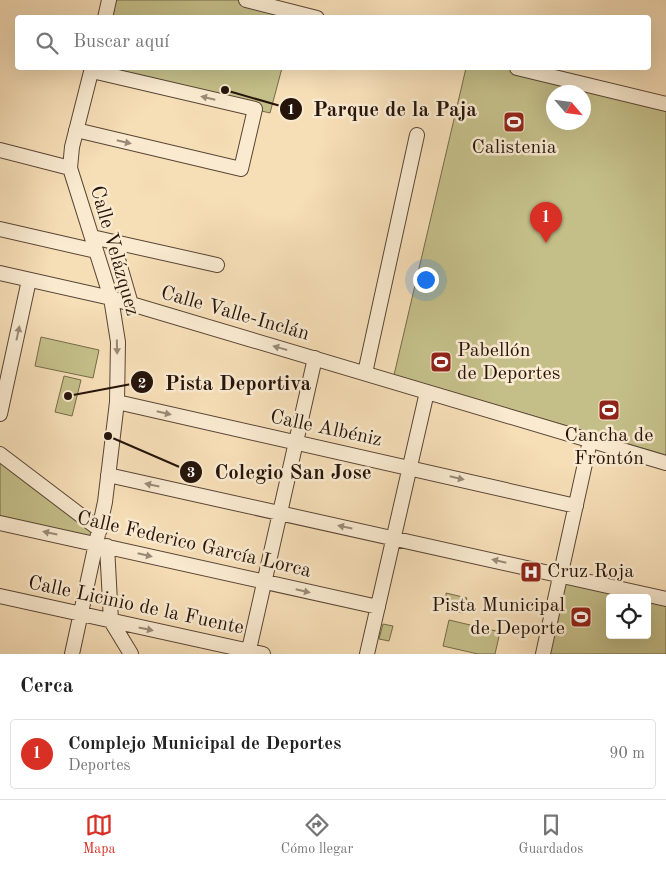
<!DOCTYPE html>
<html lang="es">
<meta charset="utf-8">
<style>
:root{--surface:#fff;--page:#f2f2f2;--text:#222;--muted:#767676;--line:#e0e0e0;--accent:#d93025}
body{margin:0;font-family:"Old Standard TT",serif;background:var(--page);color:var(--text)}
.controls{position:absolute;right:15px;bottom:15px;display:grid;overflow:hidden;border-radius:5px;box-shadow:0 5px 20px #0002}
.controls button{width:45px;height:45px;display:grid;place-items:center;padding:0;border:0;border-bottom:1px solid var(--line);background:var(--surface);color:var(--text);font:25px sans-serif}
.compass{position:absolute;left:546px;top:85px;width:45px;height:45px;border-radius:50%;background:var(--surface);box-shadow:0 5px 20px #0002;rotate:118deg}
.you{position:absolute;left:425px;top:279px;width:18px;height:18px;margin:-12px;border:4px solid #fff;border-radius:50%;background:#1a73e8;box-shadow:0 0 0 8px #1a73e833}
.badge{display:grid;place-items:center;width:32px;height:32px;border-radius:50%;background:var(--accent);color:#fff;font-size:16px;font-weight:700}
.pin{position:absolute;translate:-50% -41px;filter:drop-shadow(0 1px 2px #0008)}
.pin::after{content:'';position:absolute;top:26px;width:18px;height:15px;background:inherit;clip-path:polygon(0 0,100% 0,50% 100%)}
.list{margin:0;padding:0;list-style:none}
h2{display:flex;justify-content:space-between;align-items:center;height:65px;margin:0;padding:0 20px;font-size:21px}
h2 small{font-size:16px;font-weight:400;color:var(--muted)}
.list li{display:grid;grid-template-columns:32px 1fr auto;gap:15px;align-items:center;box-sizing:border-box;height:70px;margin:0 10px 10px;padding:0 10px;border:1px solid var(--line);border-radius:5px}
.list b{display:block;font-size:19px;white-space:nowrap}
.list p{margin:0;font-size:16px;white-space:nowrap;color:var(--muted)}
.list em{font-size:16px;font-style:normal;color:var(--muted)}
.icon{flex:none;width:28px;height:28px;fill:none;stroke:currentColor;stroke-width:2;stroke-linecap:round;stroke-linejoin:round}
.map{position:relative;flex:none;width:666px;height:654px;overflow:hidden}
.search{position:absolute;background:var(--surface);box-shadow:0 5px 20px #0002;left:15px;right:15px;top:15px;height:55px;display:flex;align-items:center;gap:12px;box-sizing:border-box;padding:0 18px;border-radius:5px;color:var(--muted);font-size:19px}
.sheet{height:145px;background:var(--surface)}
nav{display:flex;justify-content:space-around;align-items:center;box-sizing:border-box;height:70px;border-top:1px solid var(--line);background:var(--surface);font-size:14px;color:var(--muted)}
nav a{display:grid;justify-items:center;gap:2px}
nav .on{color:var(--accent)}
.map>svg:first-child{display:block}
.green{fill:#c4bf89;stroke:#756a4a;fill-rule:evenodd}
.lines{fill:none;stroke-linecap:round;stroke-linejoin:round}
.minor-casing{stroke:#5a4636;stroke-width:16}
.minor{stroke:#f9ead0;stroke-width:14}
.oneway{fill:#9a8a77}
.labels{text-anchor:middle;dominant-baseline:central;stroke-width:5;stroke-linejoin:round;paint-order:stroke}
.poi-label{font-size:20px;fill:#26140b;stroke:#f9ead0}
.street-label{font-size:20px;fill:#26140b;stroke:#f9ead0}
.leader{fill:none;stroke:#26140b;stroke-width:2}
.callout-dot{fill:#26140b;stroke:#f9ead0;stroke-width:2}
.mark-label{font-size:15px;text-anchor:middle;font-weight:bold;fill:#fff}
.callout-label{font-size:21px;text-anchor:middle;font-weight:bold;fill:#26140b;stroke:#f9ead0;stroke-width:5;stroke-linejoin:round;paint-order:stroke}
</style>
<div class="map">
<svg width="666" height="654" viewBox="0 0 666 654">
<rect width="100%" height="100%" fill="#f6deb7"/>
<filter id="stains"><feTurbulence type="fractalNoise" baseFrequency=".004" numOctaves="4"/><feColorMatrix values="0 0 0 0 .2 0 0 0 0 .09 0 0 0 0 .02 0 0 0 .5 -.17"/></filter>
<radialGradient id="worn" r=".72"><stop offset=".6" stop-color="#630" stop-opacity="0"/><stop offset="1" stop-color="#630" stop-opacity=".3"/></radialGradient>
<!-- green -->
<path class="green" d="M 109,0 L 265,0 L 295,18 L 105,18 Z
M 92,68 L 282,68 L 270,113 L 92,71 Z
M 466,68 L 517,68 L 666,104 L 666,455 L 394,375 ZM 554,92 L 584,92 L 584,122 L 554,122 Z
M 41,337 L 99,350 L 93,378 L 35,366 Z
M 64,376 L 81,380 L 72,416 L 55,412 Z
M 0,454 L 100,530 L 97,544 L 0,523 Z
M 561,574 L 666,599 L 666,654 L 543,654 ZM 610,598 L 647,598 L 647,635 L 610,635 Z
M 446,593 L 467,598 L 463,613 C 452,612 446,604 446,593 Z
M 449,620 L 500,632 L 495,654 L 478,654 L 443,646 Z
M 383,624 L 393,626 L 389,641 L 379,639 Z"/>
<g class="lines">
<!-- minor casing -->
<g class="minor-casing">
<path id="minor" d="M 246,0 L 317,18
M 105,18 L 109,0
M 517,68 L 666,104
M 76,130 L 241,169 L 255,109 L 92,71
M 0,150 L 70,168
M 0,229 L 96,251
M 92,237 L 217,265
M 113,242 L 131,304
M 0,273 L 111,298 L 666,463
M 365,373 L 417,135
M 117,402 L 576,506
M 0,414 L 29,280
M 0,454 L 100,530
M 108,475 L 666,599
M 0,523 L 378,607
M 107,546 L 111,621 L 131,654
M 0,596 L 263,654
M 72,654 L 105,502 L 117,402 L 118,342 L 111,298 L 70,168 L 72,147 L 92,68
M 248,654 L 315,358
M 367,654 L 427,392
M 543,654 L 590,441"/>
</g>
<!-- minor -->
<use href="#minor" class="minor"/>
</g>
<!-- one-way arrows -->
<defs><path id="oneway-solid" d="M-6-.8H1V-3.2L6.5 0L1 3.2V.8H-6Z" transform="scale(1.25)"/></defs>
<g class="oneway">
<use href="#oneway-solid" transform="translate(208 98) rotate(-167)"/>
<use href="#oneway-solid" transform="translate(124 142) rotate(13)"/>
<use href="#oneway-solid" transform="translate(18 333) rotate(-78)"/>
<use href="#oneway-solid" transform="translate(117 347) rotate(89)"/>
<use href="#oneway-solid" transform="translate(280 348) rotate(-164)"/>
<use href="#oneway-solid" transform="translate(164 413) rotate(13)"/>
<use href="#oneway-solid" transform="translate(457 478) rotate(13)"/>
<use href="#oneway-solid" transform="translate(152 485) rotate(-168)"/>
<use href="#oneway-solid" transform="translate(345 527) rotate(-168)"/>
<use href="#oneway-solid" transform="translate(50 533) rotate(-168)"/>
<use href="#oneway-solid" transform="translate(145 555) rotate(13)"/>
<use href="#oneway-solid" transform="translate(499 561) rotate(-167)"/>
<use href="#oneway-solid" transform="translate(303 591) rotate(13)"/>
<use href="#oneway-solid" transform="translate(146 629) rotate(12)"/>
</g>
<!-- icons -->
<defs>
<g id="stadium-square" transform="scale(1.125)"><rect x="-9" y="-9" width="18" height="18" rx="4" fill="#8f2418" stroke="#f9ead0"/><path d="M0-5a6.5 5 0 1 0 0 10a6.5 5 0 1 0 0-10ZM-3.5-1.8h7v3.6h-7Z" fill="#fff"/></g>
<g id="hospital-square" transform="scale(1.125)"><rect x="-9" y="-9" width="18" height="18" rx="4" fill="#8f2418" stroke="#f9ead0"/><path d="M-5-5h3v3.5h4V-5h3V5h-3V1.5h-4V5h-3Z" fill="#fff"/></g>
</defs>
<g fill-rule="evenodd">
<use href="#stadium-square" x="514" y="122"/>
<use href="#stadium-square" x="441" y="362"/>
<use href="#stadium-square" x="609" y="410"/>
<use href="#hospital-square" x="531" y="572"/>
<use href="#stadium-square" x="581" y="617"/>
</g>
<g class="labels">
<!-- poi labels -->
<g class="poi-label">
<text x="514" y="148">Calistenia</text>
<text x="457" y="351" text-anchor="start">Pabellón<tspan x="457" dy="23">de Deportes</tspan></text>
<text x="609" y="436">Cancha de<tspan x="609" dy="23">Frontón</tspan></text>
<text x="547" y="572" text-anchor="start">Cruz Roja</text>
<text x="565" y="606" text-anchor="end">Pista Municipal<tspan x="565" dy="23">de Deporte</tspan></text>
</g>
<!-- street labels -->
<g class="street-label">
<text transform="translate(114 251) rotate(74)">Calle Velázquez</text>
<text transform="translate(235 314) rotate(16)">Calle Valle-Inclán</text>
<text transform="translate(326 429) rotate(12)">Calle Albéniz</text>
<text transform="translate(194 545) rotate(13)">Calle Federico García Lorca</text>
<text transform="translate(136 606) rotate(12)">Calle Licinio de la Fuente</text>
</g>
</g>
<!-- callouts -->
<path class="leader" d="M225 90L291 109M68 396L142 382M108 436L191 472"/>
<g class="callout-dot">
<circle cx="225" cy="90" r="5"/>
<circle cx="68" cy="396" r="5"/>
<circle cx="108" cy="436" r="5"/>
<circle cx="291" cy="109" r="12"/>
<circle cx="142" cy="382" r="12"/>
<circle cx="191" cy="472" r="12"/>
</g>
<g class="mark-label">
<text x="291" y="114">1</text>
<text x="142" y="388">2</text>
<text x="191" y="477">3</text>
</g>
<g class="callout-label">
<text x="395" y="116">Parque de la Paja</text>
<text x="238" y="390">Pista Deportiva</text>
<text x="293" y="479">Colegio San Jose</text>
</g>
<rect width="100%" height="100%" filter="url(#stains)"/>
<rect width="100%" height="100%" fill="url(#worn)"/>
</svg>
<div class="controls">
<button><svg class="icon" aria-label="locate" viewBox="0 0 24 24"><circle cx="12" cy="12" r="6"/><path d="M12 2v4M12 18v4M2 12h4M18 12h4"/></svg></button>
</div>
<svg class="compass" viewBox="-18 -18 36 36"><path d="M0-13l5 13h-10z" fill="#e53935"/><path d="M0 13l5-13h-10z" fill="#767676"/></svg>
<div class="you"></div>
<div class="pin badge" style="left:546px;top:243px">1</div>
<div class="search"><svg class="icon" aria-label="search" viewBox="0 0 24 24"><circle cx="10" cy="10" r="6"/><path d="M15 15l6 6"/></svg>Buscar aquí</div>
</div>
<section class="sheet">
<h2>Cerca<small></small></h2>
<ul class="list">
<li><span class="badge">1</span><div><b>Complejo Municipal de Deportes</b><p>Deportes</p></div><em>90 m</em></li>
</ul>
</section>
<nav>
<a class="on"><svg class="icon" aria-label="map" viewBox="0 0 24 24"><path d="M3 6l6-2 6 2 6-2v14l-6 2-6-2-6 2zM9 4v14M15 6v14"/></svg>Mapa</a>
<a><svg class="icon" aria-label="directions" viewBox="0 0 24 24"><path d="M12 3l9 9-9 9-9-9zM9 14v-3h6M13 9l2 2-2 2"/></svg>Cómo llegar</a>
<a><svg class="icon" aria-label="saved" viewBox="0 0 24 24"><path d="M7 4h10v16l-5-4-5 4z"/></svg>Guardados</a>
</nav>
